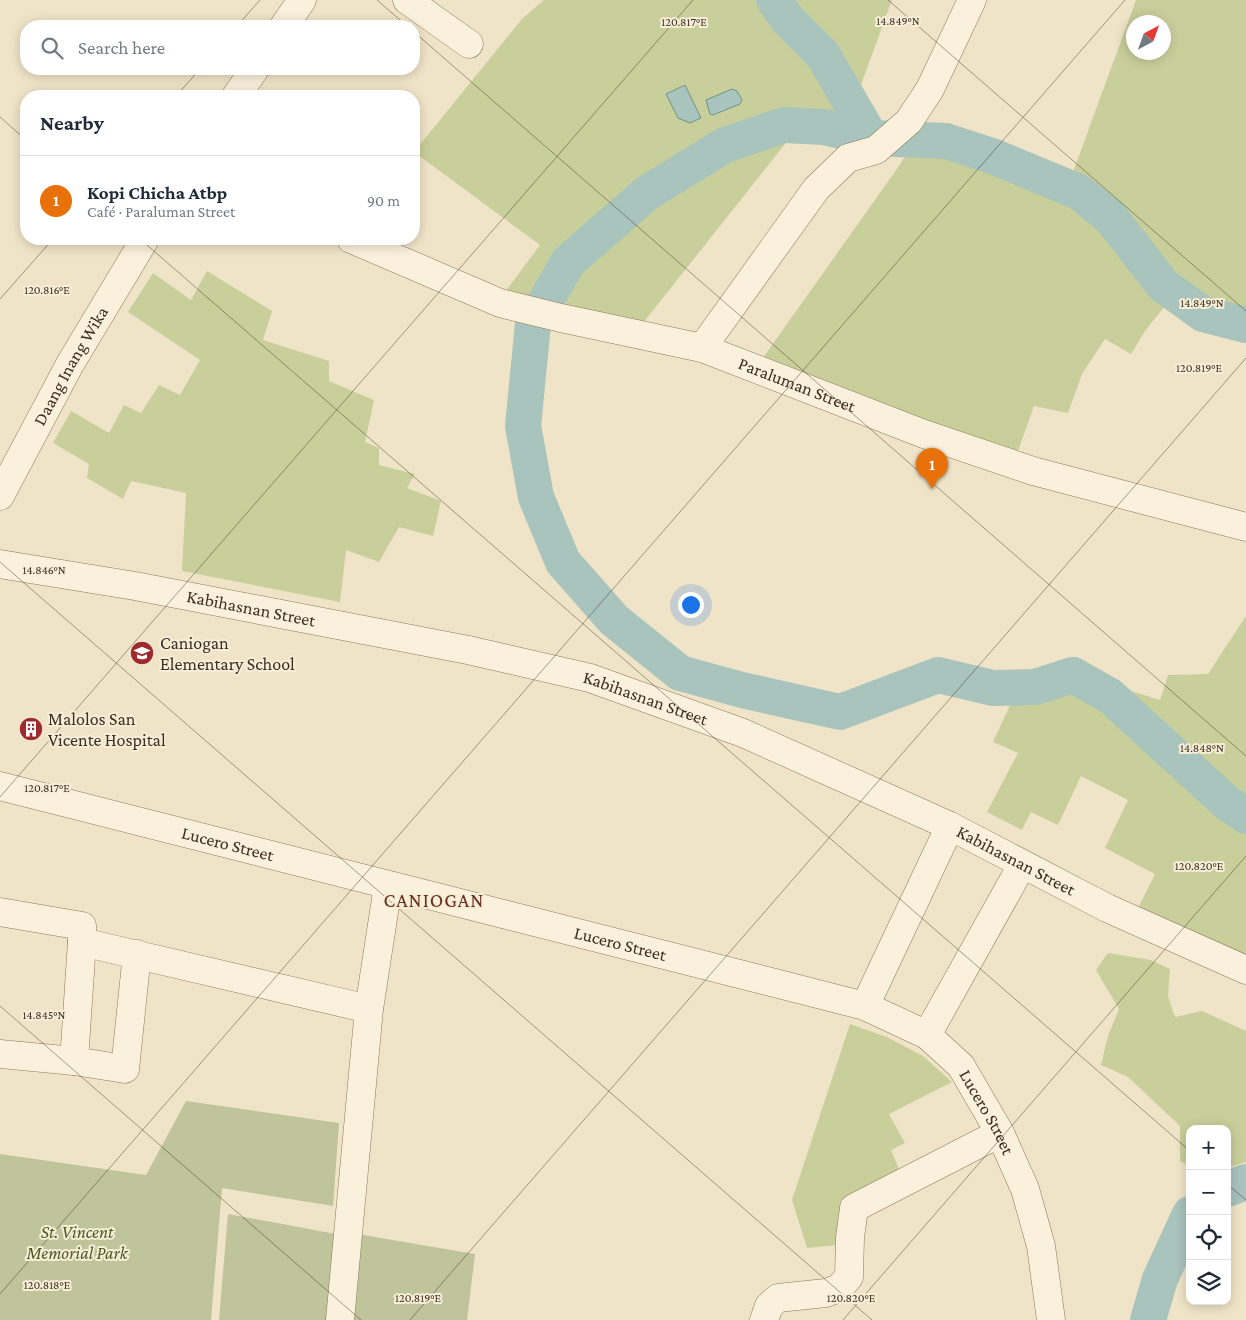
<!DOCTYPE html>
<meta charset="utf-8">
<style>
:root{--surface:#fff;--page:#f2f2f3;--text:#1f2937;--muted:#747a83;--line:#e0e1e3;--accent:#9e2a2b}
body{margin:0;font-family:"Crimson Pro",serif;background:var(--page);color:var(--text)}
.controls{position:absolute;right:15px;bottom:15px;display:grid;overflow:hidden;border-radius:10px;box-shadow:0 2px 12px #0003}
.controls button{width:45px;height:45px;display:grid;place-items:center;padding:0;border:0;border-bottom:1px solid var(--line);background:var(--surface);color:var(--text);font:25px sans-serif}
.compass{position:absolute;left:1126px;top:15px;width:45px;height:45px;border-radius:50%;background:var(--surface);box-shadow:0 2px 12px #0003;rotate:41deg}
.you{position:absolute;left:690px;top:604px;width:18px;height:18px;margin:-12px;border:4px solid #fff;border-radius:50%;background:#1a73e8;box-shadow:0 0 0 8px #1a73e833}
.badge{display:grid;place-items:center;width:32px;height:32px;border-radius:50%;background:var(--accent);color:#fff;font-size:16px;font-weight:700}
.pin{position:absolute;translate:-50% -41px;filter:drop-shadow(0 1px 2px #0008)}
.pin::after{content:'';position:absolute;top:26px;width:18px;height:15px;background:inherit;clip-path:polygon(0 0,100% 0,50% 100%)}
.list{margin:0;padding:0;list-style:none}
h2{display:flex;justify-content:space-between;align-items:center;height:65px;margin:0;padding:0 20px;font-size:21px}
h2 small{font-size:16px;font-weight:400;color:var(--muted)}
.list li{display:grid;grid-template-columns:32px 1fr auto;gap:15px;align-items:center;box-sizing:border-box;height:90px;padding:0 20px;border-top:1px solid var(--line)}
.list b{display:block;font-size:19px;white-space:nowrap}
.list p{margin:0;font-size:16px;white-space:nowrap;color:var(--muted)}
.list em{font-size:16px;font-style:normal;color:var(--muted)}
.icon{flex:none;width:28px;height:28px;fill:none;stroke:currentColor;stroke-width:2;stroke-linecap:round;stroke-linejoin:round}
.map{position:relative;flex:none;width:1246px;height:1320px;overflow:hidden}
.search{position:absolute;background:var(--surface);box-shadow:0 2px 12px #0003;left:20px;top:20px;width:400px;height:55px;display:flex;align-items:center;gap:12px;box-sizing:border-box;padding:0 18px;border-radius:20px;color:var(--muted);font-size:19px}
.panel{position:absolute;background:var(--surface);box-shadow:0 2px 12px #0003;left:20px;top:90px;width:400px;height:155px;border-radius:20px}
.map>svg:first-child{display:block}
.green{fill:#c9cf9b;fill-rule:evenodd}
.cemetery{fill:#bfc49a}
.water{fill:#a9c4bc;stroke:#6f938a}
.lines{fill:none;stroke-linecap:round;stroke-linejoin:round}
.river{stroke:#a9c4bc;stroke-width:36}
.minor-casing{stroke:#8d765c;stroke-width:29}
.minor{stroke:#faf1dc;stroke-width:28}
.ticks{fill:none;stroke:#3d2e20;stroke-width:1;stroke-opacity:0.45}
.labels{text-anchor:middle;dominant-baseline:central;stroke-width:4;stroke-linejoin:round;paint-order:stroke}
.street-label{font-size:18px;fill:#3d2e20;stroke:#f7eed8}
.poi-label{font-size:18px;fill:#3d2e20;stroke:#f7eed8;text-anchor:start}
.park-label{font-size:18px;font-style:italic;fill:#4d5a26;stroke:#f7eed8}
.quarter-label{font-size:20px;letter-spacing:1px;fill:#6b2e1e;stroke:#f7eed8}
.ticks-label{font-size:12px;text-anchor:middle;fill:#3d2e20;stroke:#f7eed8;stroke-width:4;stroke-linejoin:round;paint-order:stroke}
</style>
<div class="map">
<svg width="1246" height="1320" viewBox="0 0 1246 1320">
<rect width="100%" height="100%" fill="#f0e4c8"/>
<!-- green -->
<path class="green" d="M 544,0 L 892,0 L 846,126 L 808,115 L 639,328 L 502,296 L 540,245 L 414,152 L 522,19 Z
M 1136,0 L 1246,0 L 1246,337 L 1179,303 L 1172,297 L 1145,331 L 1131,354 L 1105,339 L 1082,374 L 1068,413 L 1034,406 L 1014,462 L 760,362 L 899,166 L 922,129 L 1069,183 ZM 1134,22 L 1164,22 L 1164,52 L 1134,52 Z
M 207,271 L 272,311 L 263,340 L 329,361 L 329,381 L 374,400 L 365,442 L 379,448 L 379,465 L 415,474 L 407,488 L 441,501 L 433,536 L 399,527 L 379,562 L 346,550 L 340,602 L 182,571 L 186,493 L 131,481 L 123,499 L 87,478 L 89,464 L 53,443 L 71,411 L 109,433 L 124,405 L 141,413 L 159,385 L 180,395 L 200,360 L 128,312 L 153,273 L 191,300 Z
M 1246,616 L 1246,965 L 1135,914 L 1155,874 L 1105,848 L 1128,800 L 1081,776 L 1058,825 L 1031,812 L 1022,830 L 987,812 L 1018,753 L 993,742 L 1016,692 L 1046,688 L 1071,681 L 1109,684 L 1160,700 L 1168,675 L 1208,674 Z
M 1108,953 L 1151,960 L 1170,969 L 1168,996 L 1175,1017 L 1202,1011 L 1246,1031 L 1246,1162 L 1227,1168 L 1227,1129 L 1190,1129 L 1190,1166 L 1180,1161 L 1180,1126 L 1128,1077 L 1101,1065 L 1108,1036 L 1119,1009 L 1096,970 Z
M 850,1024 L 887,1037 L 923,1056 L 952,1082 L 889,1114 L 905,1143 L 891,1150 L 908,1191 L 850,1210 L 846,1244 L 807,1248 L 792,1200 Z"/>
<!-- cemetery -->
<path class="cemetery" d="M 186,1101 L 339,1123 L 333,1206 L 222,1188 L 211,1320 L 0,1320 L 0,1154 L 146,1175 Z
M 228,1214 L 336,1234 L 329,1320 L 219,1320 Z
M 357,1234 L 475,1254 L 467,1320 L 349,1320 Z"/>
<!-- water -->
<path class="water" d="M 685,85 L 701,118 L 690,123 L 678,118 L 666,94 Z
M 732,89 L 737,91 L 742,100 L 740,104 L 713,115 L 710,114 L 706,100 Z"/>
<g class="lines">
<!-- river -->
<path class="river" d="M 774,0 L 788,20 L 823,55 L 871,138 L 824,127 L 784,125 L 725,145 L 647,193 L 568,262 L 533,324 L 523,426 L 536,497 L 563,562 L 614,620 L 680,673 L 742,690 L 840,712 L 938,675 L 993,688 L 1035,687 L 1073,675 L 1110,696 L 1226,802 L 1246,816
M 871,138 L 946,141 L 992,156 L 1079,192 L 1111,218 L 1163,285 L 1203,314 L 1246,325
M 1227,1189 L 1246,1182
M 1148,1320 L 1160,1279 L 1190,1214"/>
<!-- minor casing -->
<g class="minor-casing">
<g id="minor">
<path d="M 407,0 L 469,44"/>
<path d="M 284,26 L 302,0"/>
<path d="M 236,96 L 255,69"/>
<path id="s1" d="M 351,239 L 500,303 L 561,318 L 702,348 L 924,434 L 1033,471 L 1246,527"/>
<path d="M 702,348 L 816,189 L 848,158 L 876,150 L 909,121 L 930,89 L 972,0"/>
<path id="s2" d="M 0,496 L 70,364 L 145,239"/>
<path id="s3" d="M 0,564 L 135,586 L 468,650 L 590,678 L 743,733 L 950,826 L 1107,908 L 1246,970"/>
<path id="s4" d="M 0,786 L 865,1006 L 927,1035 L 961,1066 L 1000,1133 L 1025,1189 L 1041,1246 L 1051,1320"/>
<path d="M 0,912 L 82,926 L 82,942"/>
<path d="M 137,954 L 125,1069 L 74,1061 L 82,942 L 369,1009"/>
<path d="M 865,1006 L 950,826"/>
<path d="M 927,1035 L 1022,865"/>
<path d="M 0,1054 L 74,1061"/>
<path d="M 340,1320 L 369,1009 L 388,886"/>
<path d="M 764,1320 L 769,1306 L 778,1298 L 826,1293 L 839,1288 L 849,1277 L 850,1238 L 854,1208 L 1000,1133"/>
</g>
</g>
<!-- minor -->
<use href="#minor" class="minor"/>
</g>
<!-- ticks -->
<path class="ticks" d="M 377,0 L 407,26M 888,0 L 1246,311M 237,26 L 260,0M 414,32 L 1246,756M 176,96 L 200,69M 0,117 L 26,140M 140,239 L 1190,1151M 0,299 L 53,239M 0,562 L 872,1320M 0,797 L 693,0M 0,1006 L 361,1320M 1227,1184 L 1246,1200M 0,1294 L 1125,0M 410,1320 L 1246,358M 843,1320 L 1246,856"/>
<!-- icons -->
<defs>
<g id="school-disc" transform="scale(1.25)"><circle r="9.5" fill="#9e2a2b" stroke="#f7eed8"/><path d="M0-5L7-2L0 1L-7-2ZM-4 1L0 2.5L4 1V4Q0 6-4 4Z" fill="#fff"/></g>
<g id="building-disc" transform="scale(1.25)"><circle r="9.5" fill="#9e2a2b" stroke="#f7eed8"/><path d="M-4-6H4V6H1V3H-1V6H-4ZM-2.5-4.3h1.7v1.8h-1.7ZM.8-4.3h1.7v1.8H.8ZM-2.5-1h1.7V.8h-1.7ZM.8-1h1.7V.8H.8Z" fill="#fff"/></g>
</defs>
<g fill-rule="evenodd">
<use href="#school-disc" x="142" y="653"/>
<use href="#building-disc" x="31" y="729"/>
</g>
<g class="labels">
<!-- street labels -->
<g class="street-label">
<text stroke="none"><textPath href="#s2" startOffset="148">Daang Inang Wika</textPath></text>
<text stroke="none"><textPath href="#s1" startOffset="471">Paraluman Street</textPath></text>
<text stroke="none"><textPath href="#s3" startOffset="255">Kabihasnan Street</textPath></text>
<text stroke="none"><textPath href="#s3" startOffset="660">Kabihasnan Street</textPath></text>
<text stroke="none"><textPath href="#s4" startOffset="235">Lucero Street</textPath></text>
<text stroke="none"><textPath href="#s3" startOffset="1065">Kabihasnan Street</textPath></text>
<text stroke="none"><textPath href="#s4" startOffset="640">Lucero Street</textPath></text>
<text stroke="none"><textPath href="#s4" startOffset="1060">Lucero Street</textPath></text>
</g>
<!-- poi labels -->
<g class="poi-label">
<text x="160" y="643">Caniogan<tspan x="160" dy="21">Elementary School</tspan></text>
<text x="48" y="719">Malolos San<tspan x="48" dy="21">Vicente Hospital</tspan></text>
</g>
<!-- park labels -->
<g class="park-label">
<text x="77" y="1232">St. Vincent<tspan x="77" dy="21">Memorial Park</tspan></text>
</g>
<!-- quarter labels -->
<g class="quarter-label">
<text x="434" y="900">CANIOGAN</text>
</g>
</g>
<g class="ticks-label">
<text x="898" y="25">14.849°N</text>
<text x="684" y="26">120.817°E</text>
<text x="47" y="294">120.816°E</text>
<text x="1202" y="307">14.849°N</text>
<text x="1199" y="372">120.819°E</text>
<text x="44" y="574">14.846°N</text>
<text x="1202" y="752">14.848°N</text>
<text x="47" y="792">120.817°E</text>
<text x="1199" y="870">120.820°E</text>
<text x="44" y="1019">14.845°N</text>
<text x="47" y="1289">120.818°E</text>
<text x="418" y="1302">120.819°E</text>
<text x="851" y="1302">120.820°E</text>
</g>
</svg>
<div class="controls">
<button>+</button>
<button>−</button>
<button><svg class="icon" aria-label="locate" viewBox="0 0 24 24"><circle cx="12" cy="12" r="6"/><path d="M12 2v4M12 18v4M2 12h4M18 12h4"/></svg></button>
<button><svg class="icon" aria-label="layers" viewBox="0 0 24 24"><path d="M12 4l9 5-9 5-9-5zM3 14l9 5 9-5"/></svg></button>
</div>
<svg class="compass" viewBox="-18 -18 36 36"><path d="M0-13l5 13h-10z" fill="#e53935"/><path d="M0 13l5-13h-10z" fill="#747a83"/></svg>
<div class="you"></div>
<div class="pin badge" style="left:932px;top:489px;background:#e8710a">1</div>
<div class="search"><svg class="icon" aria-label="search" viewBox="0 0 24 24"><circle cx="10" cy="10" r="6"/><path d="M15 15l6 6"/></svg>Search here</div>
<section class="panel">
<h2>Nearby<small></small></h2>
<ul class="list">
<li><span class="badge" style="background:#e8710a">1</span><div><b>Kopi Chicha Atbp</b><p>Café · Paraluman Street</p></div><em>90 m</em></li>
</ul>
</section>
</div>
